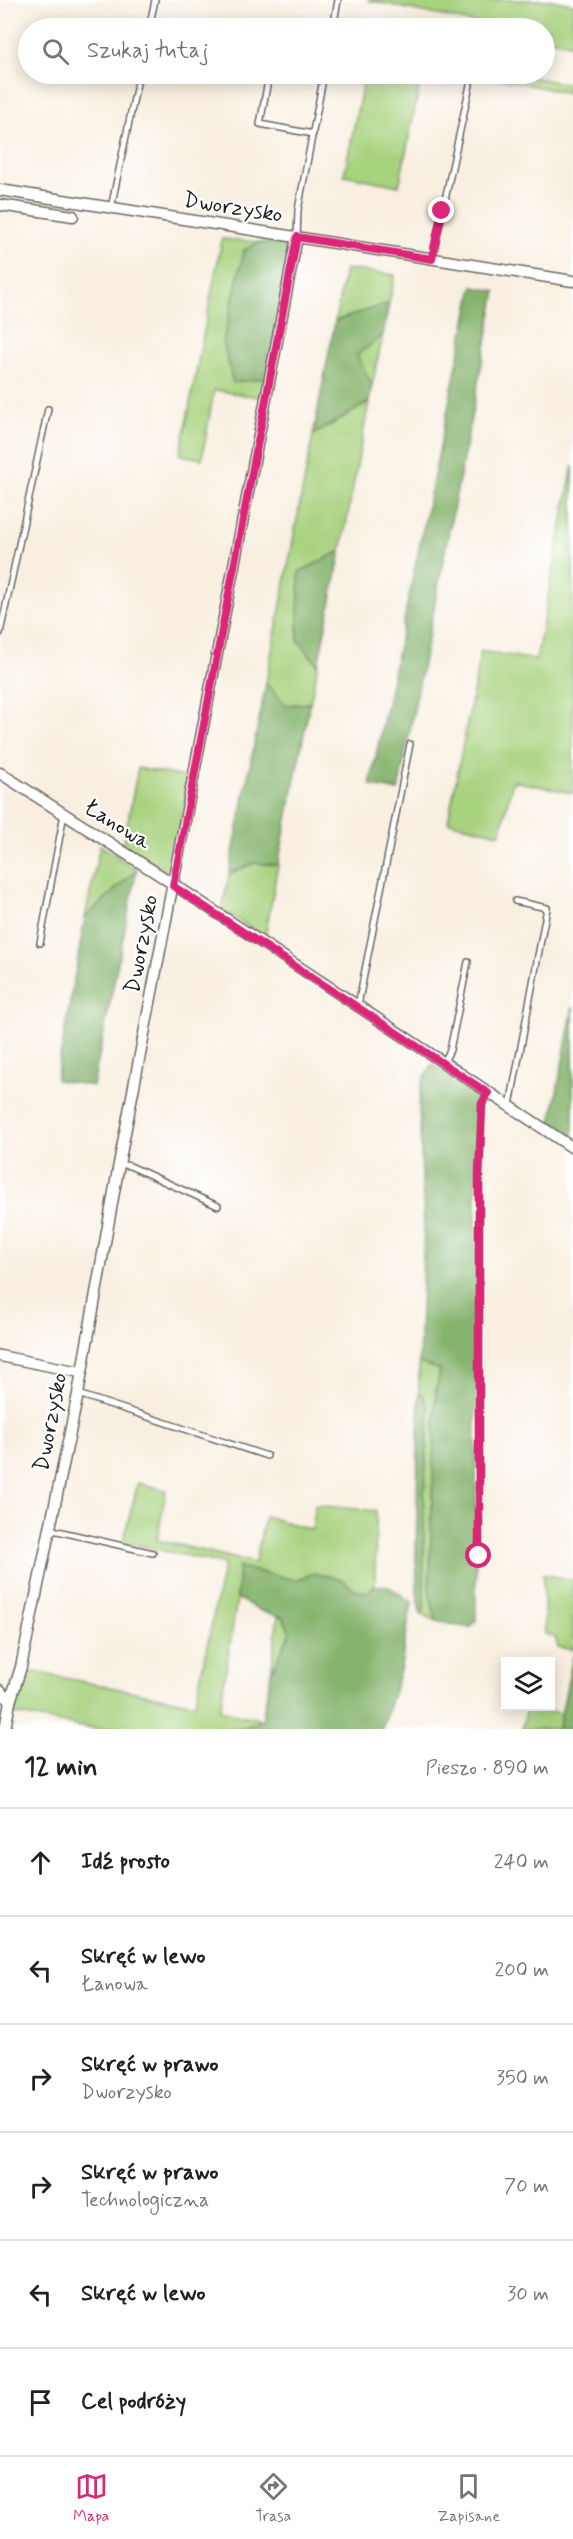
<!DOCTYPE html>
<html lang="pl">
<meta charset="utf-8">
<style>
:root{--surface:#fff;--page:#f2f2f2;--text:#202124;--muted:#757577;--line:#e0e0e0;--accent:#db2777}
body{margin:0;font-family:Mynerve,sans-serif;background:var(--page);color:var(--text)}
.controls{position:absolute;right:18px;bottom:18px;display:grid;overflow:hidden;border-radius:0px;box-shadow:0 3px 15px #0003}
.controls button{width:54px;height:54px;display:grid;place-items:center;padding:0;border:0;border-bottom:2px solid var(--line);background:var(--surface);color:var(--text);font:30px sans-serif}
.stop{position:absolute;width:18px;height:18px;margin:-14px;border:4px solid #db2777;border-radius:50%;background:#fff}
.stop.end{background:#db2777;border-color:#fff;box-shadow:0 2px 6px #0008}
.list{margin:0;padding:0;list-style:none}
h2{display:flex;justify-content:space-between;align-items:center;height:78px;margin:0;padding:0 24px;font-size:26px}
h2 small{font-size:20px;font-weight:400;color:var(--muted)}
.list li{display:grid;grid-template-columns:39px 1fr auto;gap:18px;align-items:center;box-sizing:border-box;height:108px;padding:0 24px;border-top:2px solid var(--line)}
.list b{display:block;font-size:22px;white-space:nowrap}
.list p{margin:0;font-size:20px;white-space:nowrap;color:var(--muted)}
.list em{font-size:20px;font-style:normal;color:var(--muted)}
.icon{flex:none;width:33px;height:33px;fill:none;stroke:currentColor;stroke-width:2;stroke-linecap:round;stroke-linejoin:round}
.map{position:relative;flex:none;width:573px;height:1729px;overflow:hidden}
.search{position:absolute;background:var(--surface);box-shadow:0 3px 15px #0003;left:18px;right:18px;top:18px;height:66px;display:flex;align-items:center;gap:15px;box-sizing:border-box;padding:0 21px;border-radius:33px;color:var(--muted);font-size:22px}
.sheet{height:726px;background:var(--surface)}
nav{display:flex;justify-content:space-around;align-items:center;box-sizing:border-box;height:84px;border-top:2px solid var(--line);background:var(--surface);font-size:16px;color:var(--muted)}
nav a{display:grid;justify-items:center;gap:3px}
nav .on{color:var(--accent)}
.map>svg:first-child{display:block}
.green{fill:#a7d27e;stroke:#62774d;stroke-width:1.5}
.forest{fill:#85b46d;stroke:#506844;stroke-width:1.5}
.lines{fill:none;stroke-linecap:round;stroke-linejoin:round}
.service-casing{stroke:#696661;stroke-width:8}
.minor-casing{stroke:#696661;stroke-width:13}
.service{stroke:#fff;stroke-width:5}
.minor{stroke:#fff;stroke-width:10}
.route{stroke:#db2777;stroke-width:8}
.labels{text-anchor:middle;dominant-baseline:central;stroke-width:4.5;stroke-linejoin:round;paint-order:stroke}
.street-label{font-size:22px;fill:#1c1c1c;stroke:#fff}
</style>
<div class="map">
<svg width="573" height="1729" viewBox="0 0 573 1729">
<rect width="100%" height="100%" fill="#fff"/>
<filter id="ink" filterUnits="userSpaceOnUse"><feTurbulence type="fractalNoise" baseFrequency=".0167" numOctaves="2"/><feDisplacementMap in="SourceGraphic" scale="12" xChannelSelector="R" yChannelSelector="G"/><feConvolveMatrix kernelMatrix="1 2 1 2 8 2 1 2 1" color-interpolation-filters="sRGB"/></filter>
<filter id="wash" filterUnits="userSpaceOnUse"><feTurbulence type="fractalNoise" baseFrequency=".008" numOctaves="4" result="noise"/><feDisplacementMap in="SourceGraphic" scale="24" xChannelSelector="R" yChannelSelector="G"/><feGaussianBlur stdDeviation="1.35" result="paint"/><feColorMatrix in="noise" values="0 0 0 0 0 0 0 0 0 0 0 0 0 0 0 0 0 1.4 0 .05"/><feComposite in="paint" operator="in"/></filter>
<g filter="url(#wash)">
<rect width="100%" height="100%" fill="#f8efe0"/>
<!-- green -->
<path class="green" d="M 367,0 L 552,0 L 573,4 L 573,45 L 545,38 L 544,28 L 499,28 Z
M 365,74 L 422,74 L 399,186 L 344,175 Z
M 476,74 L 516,74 L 573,85 L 573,94 Z
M 222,239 L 260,242 L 244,250 L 267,378 L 263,398 L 214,390 L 202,459 L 180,455 Z
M 345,269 L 395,275 L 389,303 L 335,321 Z
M 383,335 L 372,385 L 357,355 Z
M 369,402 L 341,551 L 299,572 L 298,640 L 318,665 L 310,703 L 286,705 L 266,683 L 313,435 Z
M 573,465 L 573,793 L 513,781 L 500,834 L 448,822 L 481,651 L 536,660 Z
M 138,768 L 190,778 L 171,866 L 166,871 L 123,846 Z
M 100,845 L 137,869 L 85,918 Z
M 254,863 L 278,865 L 265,937 L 222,910 L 229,874 Z
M 419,1363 L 440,1370 L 436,1390 L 429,1589 L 436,1621 L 421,1614 L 424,1609 L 424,1496 L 429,1410 L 423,1394 L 419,1394 Z
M 138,1483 L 166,1490 L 157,1540 L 255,1563 L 265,1516 L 312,1530 L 315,1505 L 376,1511 L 375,1585 L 367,1592 L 356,1591 L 341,1579 L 314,1573 L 295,1580 L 239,1567 L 237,1598 L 220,1710 L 262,1720 L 241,1729 L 93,1729 L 13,1714 L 25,1670 L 195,1704 L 224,1564 L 123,1542 Z
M 543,1574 L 573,1580 L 573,1650 L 558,1647 L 555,1637 L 545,1634 Z
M 278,1615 L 283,1617 L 290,1633 L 271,1673 Z
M 526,1707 L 561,1713 L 558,1729 L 522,1729 Z"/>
<!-- forest -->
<path class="forest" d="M 260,242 L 287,245 L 289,258 L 267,378 L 233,383 L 223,342 L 244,250 Z
M 473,287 L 496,291 L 398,791 L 370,785 Z
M 389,303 L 383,335 L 357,355 L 372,385 L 369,402 L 313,435 L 335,321 Z
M 341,551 L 318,665 L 298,640 L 299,572 Z
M 266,683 L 286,705 L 310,703 L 278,865 L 254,863 L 229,874 Z
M 137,869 L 93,1086 L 56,1080 L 85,918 Z
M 573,1007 L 573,1137 L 551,1123 Z
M 432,1064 L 479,1094 L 476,1109 L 476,1621 L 470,1628 L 436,1621 L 429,1589 L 436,1390 L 440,1370 L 419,1363 L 424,1227 L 419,1105 L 422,1082 Z
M 419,1394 L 423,1394 L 429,1410 L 424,1496 L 424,1609 L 421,1614 C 415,1602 418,1576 416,1561 Z
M 239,1567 L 295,1580 L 314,1573 L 341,1579 L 356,1591 L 367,1592 C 384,1576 395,1592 412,1602 L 400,1671 L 382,1729 L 241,1729 L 262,1720 L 271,1673 L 290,1633 L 283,1617 L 261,1611 L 237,1598 Z
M 573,1656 L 573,1729 L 558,1729 Z"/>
</g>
<g filter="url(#ink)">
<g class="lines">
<!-- service casing -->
<g class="service-casing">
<path id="service" d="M 149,28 L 155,0
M 333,28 L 338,0
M 269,75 L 260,124 L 313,134
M 111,208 L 139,74
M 297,237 L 298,210 L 324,74
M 432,259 L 470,85
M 0,633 L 48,409
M 40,943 L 64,814
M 358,1005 L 410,744
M 444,1062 L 450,1050 L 468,962
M 510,1105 L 547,908 L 515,901
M 119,1164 L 130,1166 L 218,1206
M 78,1394 L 267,1456
M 49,1529 L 153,1553
M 479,1556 L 479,1178 L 482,1104 L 488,1093"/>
</g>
<!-- minor casing -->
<g class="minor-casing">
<path id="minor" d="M 0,190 L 573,281
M 0,205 L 73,216
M 0,773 L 158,874 L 573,1148
M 0,1356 L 80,1372
M 0,1690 L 10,1702
M 5,1729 L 10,1702 L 21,1667 L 78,1394 L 119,1164 L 297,237"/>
</g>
<!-- service -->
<use href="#service" class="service"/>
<!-- minor -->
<use href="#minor" class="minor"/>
</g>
</g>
<g class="lines" filter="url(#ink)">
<!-- route -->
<path class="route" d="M 442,211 L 432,259 L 297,237 L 173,886 L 488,1093 L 482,1104 L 479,1178 L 479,1556"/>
</g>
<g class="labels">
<!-- street labels -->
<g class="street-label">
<text transform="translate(233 208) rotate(9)">Dworzysko</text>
<text transform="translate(117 825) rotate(32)">Łanowa</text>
<text transform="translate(142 944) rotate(-79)">Dworzysko</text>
<text transform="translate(51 1422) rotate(-79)">Dworzysko</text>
</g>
</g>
</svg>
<div class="controls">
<button><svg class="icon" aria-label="layers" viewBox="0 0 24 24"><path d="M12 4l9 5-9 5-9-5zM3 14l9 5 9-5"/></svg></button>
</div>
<div class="stop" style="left:479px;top:1556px"></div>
<div class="stop end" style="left:442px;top:211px"></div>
<div class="search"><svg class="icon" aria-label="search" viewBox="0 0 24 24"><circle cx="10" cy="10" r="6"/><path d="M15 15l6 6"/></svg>Szukaj tutaj</div>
</div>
<section class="sheet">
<h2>12 min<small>Pieszo · 890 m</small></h2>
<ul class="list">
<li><svg class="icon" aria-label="ahead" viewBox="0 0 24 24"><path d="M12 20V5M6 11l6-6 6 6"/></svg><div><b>Idź prosto</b></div><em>240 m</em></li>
<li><svg class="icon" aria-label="left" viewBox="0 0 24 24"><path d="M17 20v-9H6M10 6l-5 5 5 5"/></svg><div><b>Skręć w lewo</b><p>Łanowa</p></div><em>200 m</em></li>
<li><svg class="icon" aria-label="right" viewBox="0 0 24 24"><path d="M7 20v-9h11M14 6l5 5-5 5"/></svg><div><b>Skręć w prawo</b><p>Dworzysko</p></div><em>350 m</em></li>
<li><svg class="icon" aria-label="right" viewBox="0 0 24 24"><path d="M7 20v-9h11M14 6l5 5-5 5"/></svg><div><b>Skręć w prawo</b><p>Technologiczna</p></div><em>70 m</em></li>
<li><svg class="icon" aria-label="left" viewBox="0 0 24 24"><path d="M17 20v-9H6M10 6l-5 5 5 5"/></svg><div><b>Skręć w lewo</b></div><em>30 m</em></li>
<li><svg class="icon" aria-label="arrive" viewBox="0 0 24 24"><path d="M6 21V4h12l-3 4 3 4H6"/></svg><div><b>Cel podróży</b></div></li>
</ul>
</section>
<nav>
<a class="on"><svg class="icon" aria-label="map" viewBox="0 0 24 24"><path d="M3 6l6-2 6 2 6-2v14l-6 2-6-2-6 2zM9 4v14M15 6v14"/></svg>Mapa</a>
<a><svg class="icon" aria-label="directions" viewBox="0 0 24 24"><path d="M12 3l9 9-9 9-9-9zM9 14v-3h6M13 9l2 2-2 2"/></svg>Trasa</a>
<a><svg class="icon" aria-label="saved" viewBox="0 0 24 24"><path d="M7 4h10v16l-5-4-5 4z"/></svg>Zapisane</a>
</nav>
